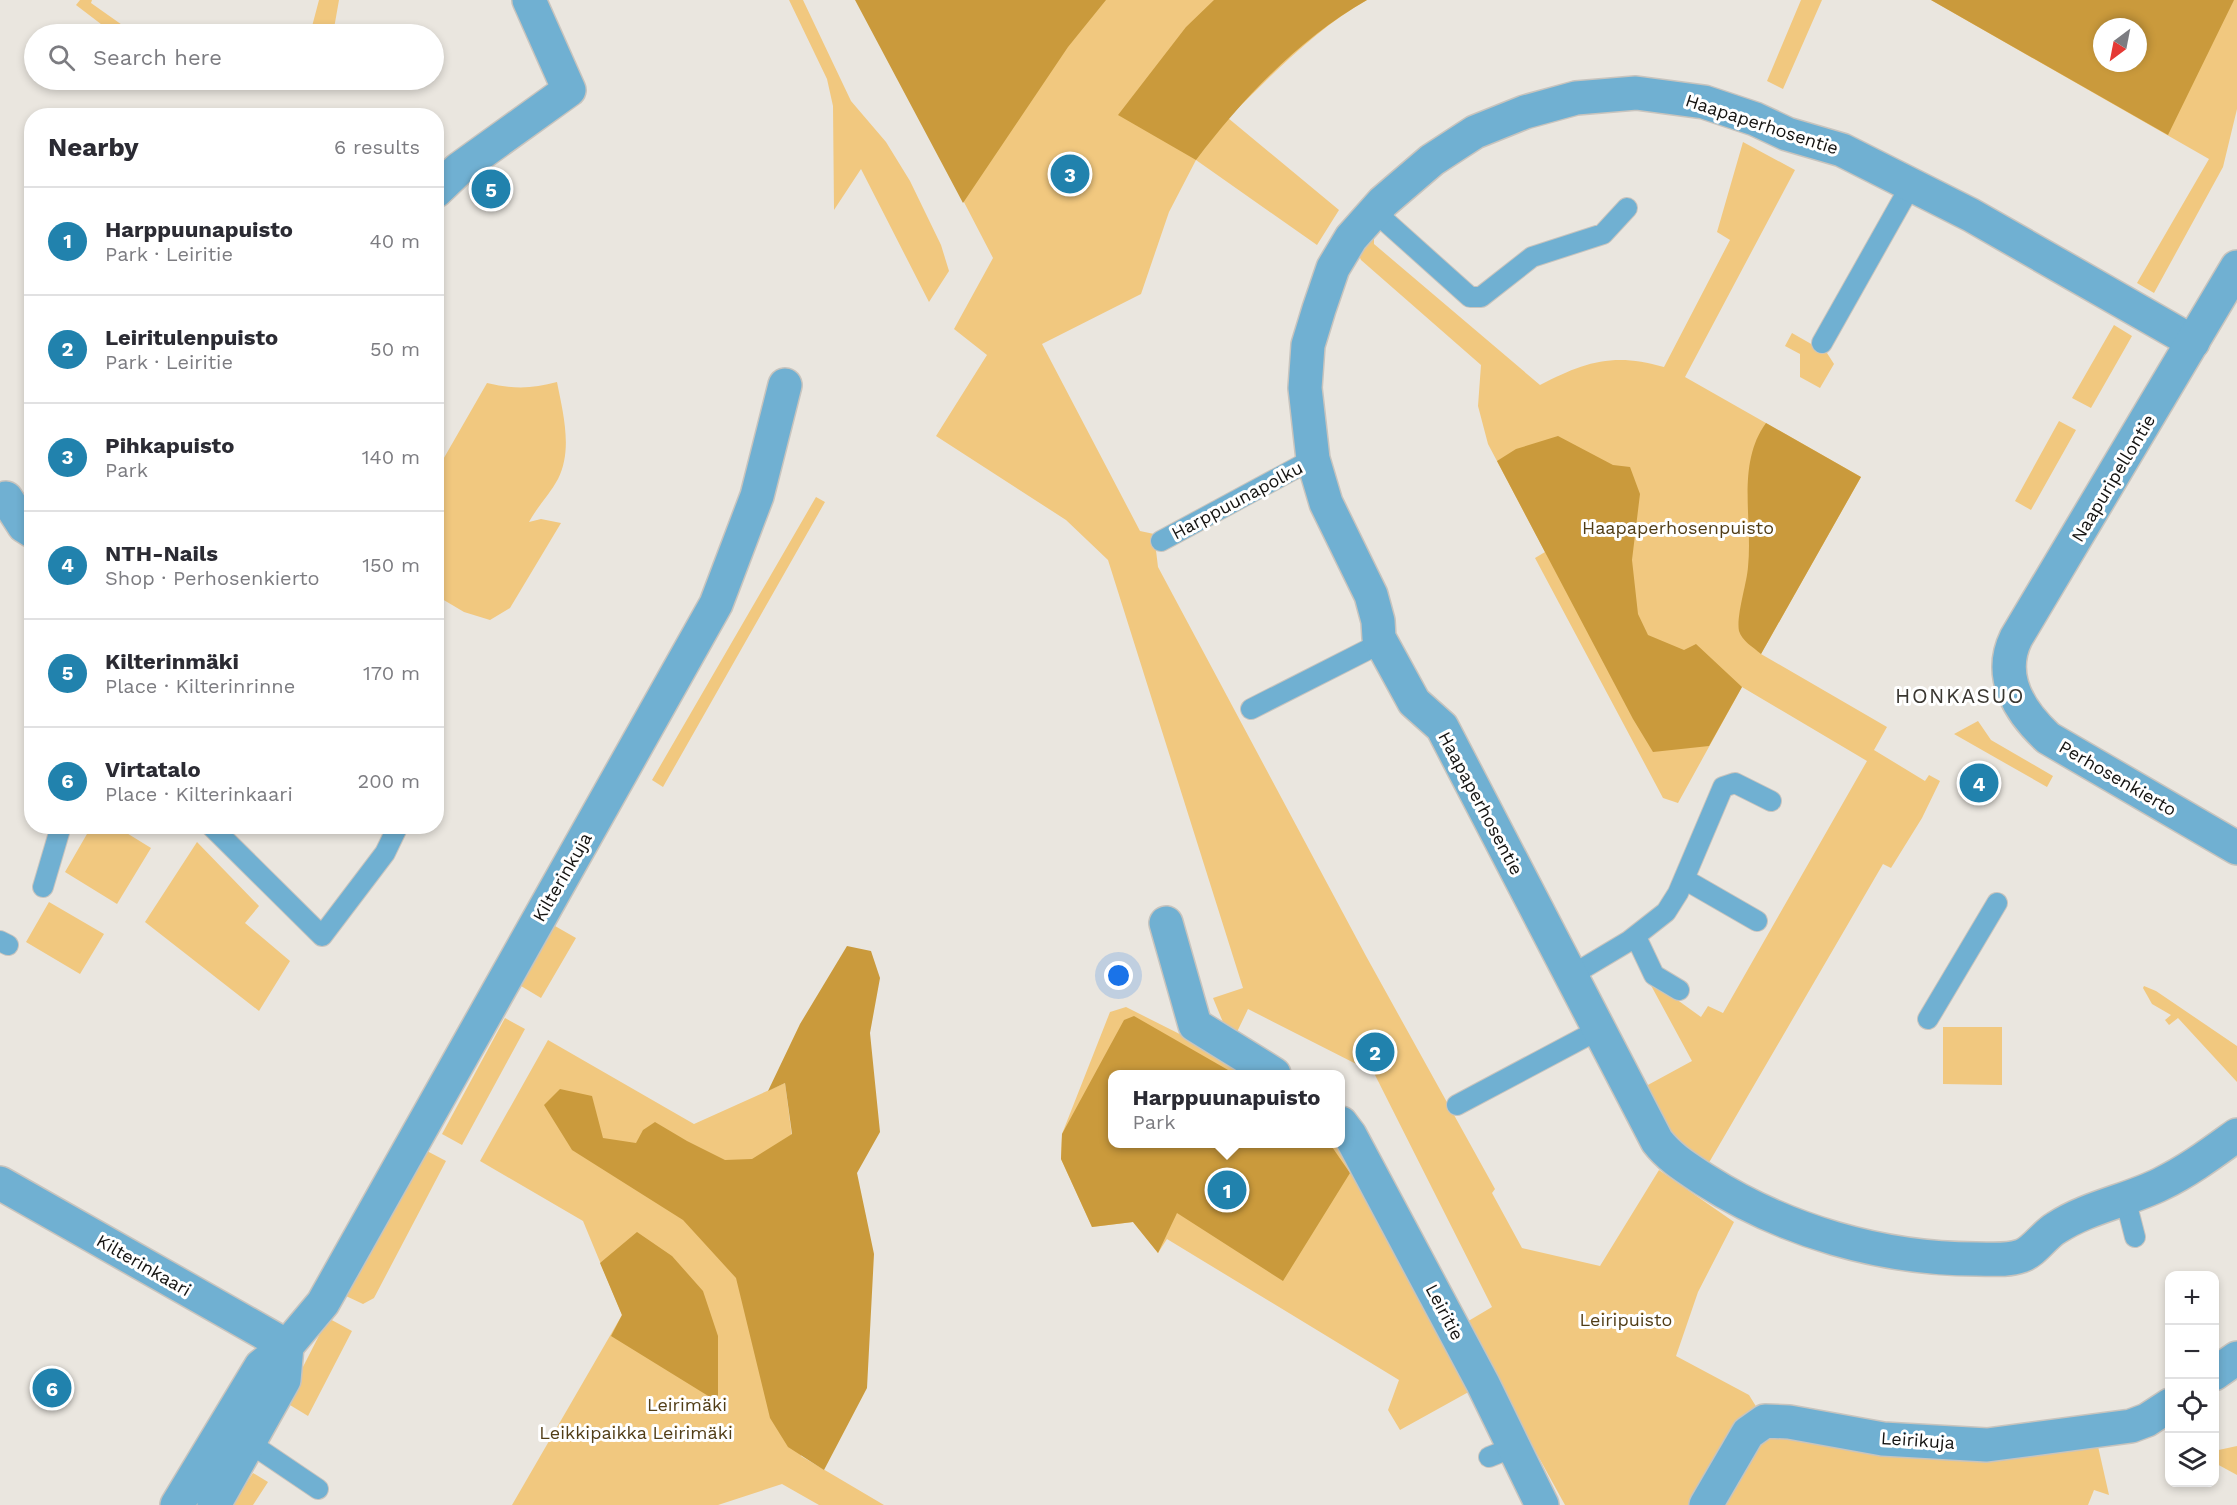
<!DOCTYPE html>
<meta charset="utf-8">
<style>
:root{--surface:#fff;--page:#f2f2f3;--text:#2b2b33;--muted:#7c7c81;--line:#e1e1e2;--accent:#2182ad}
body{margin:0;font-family:"Work Sans",sans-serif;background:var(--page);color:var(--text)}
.controls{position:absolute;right:18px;bottom:18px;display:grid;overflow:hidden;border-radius:12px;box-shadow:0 3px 9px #0003}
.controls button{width:54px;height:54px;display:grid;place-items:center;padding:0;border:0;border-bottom:2px solid var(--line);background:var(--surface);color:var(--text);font:30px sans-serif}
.compass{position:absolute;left:2093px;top:18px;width:54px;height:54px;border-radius:50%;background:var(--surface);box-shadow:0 3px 9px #0003;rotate:212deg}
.you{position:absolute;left:1119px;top:976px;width:21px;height:21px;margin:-15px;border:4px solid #fff;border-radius:50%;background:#1a73e8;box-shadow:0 0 0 9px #1a73e833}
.badge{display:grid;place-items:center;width:39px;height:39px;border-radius:50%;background:var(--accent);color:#fff;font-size:20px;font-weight:700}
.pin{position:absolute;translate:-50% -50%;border:3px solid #fff;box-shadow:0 2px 6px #0006}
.popup{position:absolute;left:1108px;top:1070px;width:237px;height:78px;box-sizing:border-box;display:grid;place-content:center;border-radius:12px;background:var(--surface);filter:drop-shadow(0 2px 4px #0005);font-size:20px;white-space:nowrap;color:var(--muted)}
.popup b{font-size:22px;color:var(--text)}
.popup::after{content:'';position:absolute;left:50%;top:100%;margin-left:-12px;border:12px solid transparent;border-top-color:var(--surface)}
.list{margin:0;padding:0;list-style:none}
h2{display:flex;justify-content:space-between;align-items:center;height:78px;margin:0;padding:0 24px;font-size:26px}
h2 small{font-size:20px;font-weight:400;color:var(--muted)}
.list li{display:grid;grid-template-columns:39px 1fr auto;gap:18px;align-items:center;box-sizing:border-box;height:108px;padding:0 24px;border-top:2px solid var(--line)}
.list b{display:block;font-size:22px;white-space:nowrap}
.list p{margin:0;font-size:20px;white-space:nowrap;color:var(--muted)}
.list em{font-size:20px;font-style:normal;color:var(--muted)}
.icon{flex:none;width:33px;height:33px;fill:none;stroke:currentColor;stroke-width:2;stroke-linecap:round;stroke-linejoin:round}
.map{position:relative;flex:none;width:2237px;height:1505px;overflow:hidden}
.search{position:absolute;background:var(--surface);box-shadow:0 3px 9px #0003;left:24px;top:24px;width:420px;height:66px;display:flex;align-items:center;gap:15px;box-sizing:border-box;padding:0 21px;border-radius:33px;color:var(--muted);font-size:22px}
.panel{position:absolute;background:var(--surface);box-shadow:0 3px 9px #0003;left:24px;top:108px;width:420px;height:726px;border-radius:24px}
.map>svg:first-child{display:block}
.green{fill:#f1c87f;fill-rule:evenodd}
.forest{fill:#ca9a3c;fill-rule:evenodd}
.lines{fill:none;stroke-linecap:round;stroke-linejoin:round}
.service-casing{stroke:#c8c4be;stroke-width:22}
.minor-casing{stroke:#c8c4be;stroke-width:36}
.tertiary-casing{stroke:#c8c4be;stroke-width:36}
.service{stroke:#70b0d2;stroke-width:20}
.minor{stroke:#70b0d2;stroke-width:33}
.tertiary{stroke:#70b0d2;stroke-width:33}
.labels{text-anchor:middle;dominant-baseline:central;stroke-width:6;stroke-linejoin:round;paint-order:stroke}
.street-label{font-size:18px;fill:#141311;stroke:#fff}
.park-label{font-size:18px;fill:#513d16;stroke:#fff}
.quarter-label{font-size:21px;letter-spacing:1.5px;fill:#3a3731;stroke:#fff}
</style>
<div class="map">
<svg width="2237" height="1505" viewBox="0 0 2237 1505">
<rect width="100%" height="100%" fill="#eae6df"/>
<!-- green -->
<path class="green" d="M 80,0 L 92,0 L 91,3 L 125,27 L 120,34 L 114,34 L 76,5 Z
M 319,0 L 339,0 L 333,34 L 310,34 Z
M 789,0 L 803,0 L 851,101 L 886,142 L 910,181 L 941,245 L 949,271 L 929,302 L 861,169 L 834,210 L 833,106 L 827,79 Z
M 859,0 L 1367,0 C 1314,30 1271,76 1228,118 L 1339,210 L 1317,245 L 1196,160 L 1169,212 L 1141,294 L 1042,344 L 1140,531 L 1154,534 L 1158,567 L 1366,956 L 1495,1189 L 1492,1193 L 1522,1248 L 1600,1266 L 1659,1170 L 1734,1222 L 1698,1292 L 1676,1356 L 1749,1395 L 1765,1421 L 2095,1433 L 2109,1495 L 2094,1490 L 2088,1505 L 1565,1505 L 1465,1323 L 1492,1307 L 1374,1073 L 1248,1009 L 1237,1032 L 1225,1027 L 1213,998 L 1243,988 L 1108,560 L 1066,520 L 936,436 L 987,355 L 954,329 L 993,258 Z
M 1801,0 L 1822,0 L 1783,89 L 1767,81 Z
M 1931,0 L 2237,0 L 2237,109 L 2223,167 L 2154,293 L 2137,283 L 2209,159 ZM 2102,27 L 2138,27 L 2138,63 L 2102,63 Z
M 1743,142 L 1795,170 L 1685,377 L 1861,477 L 1761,654 L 1887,727 L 1874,750 L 1925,781 L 1929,775 L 1940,781 L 1922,818 L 1891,868 L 1883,864 L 1707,1166 L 1660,1121 L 1646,1086 L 1692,1061 L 1647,978 L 1701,1017 L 1708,1006 L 1723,1013 L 1867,761 L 1742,687 L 1678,803 L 1663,798 L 1535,558 L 1545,552 L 1488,444 L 1478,406 L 1481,365 L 1361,260 L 1351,238 L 1374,211 L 1374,244 L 1540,385 C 1584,362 1614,352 1664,367 L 1730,240 L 1717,232 Z
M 2114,325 L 2132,336 L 2091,408 L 2072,398 Z
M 1792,333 L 1827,353 L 1834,364 L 1820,388 L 1800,377 L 1800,354 L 1785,346 Z
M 557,382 C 563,413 573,449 558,479 C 550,494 537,507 529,522 L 541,519 L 561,523 L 510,608 L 490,620 L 464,612 L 437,596 L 437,470 L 487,383 C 512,389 532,389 557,382 Z
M 2059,421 L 2076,430 L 2031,510 L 2015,501 Z
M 816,497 L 825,502 L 663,787 L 652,780 Z
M 1978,721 L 1991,740 L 2053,776 L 2047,787 L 1954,734 Z
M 91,827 L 117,827 L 151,848 L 117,904 L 65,872 Z
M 197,842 L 259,906 L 245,923 L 290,961 L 259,1011 L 145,922 Z
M 49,902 L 104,934 L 80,974 L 26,942 Z
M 555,926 L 576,938 L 541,998 L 521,986 Z
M 2144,986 L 2156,991 L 2237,1046 L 2237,1082 L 2178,1018 L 2169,1025 L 2165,1020 L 2171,1015 L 2152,1004 L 2143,988 Z
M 1126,1007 L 1259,1074 L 1113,1074 L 1113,1144 L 1341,1144 L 1483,1384 L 1400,1430 L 1388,1410 L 1399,1380 L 1167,1239 L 1158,1253 L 1133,1222 L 1092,1227 L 1061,1159 L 1062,1134 L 1110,1012 Z
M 505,1018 L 525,1029 L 462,1145 L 442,1134 Z
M 1943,1027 L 2002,1027 L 2002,1085 L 1943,1084 Z
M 548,1040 L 694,1124 L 785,1083 L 795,1160 L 801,1456 L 884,1505 L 819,1505 L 782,1484 L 718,1505 L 512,1505 L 622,1315 L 583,1221 L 480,1161 Z
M 427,1151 L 446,1161 L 374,1298 L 363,1304 L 346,1296 Z
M 328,1318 L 352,1331 L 308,1416 L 285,1402 Z
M 2237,1446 L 2237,1475 L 2215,1463 L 2214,1451 Z
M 253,1473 L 268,1482 L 253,1505 L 232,1505 Z"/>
<!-- forest -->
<path class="forest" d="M 855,0 L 1106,0 L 1068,47 L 963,203 Z
M 1214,0 L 1367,0 C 1300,38 1242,99 1196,160 L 1118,115 L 1186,27 Z
M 1931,0 L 2234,0 L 2168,135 ZM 2102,27 L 2138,27 L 2138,63 L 2102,63 Z
M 1766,423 L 1861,477 L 1761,654 C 1753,647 1742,641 1739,631 C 1736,616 1747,583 1748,567 C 1753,520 1736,464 1766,423 Z
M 1558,436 L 1613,465 L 1630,467 L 1640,494 L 1632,560 L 1638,614 L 1648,635 L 1684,650 L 1696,644 L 1742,687 L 1709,746 L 1653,752 L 1633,719 L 1497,461 L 1516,449 Z
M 847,946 L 871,951 L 880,978 L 870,1033 L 880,1132 L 857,1173 L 874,1254 L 867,1388 L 824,1470 L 788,1447 L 770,1418 L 736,1278 L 683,1220 L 572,1150 L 544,1105 L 560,1089 L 592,1096 L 603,1138 L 636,1143 L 643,1130 L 655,1122 L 687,1141 L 725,1160 L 752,1159 L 792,1134 L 785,1083 L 768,1091 L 800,1024 Z
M 1134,1016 L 1235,1074 L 1113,1074 L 1113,1144 L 1330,1144 L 1350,1173 L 1283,1281 L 1177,1213 L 1158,1253 L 1133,1222 L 1092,1227 L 1061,1159 L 1062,1134 L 1124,1020 Z
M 637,1232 L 672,1256 L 703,1291 L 718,1336 L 718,1402 L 611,1336 L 622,1315 L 600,1263 Z"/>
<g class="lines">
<!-- service casing -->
<g class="service-casing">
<path id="service" d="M 1374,211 L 1470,297 L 1481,297 L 1532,257 L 1603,234 L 1627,208
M 1822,343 L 1911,185
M 1161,541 L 1313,459
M 1251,709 L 1381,643
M 211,826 L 322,936 L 385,853 L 398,826
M 1684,879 L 1757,921
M 43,887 L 61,826
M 1636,937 L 1654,975 L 1679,990
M 0,941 L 8,945
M 1572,975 L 1629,941 L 1666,912 L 1678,893 L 1723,787 L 1735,783 L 1771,801
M 1928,1019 L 1997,903
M 1457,1105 L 1600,1029
M 2125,1198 L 2135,1237
M 241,1437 L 318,1489
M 1489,1457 L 1514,1447"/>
</g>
<!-- minor casing -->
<g class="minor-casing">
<path id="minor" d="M 436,191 L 459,169 L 569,90 L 529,0
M 2193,342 L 1971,215 L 1842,150 L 1787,134 L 1755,119 L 1704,102 L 1636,93 L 1576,98 L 1525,112 L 1475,132 L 1432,160 L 1383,202 L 1351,238 L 1333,268 L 1319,309 L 1308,345 L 1305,388 L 1313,459 L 1326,503 L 1371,595 L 1378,621 L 1379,638 L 1414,702 L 1442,727 L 1657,1141 C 1670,1158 1687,1168 1705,1180 C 1785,1231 1882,1259 1976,1259 C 1991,1259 2007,1261 2021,1256 C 2034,1252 2044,1235 2056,1228 C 2088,1207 2127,1201 2161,1184 C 2188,1171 2212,1153 2237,1135
M 6,498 L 24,526 L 32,531
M 1166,923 L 1195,1025 L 1274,1074
M 1341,1123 L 1350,1135 L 1483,1384 L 1542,1505
M 0,1183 L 287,1346
M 2214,1374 L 2237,1358
M 177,1505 L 261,1366 L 287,1346 L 323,1303 L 716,604 L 757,496 L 785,385
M 214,1505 L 284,1380 L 287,1346
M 1706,1505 L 1748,1433 L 1765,1421 L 1789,1422 L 1883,1439 L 1987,1445 L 2131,1426 L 2147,1420 L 2170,1405"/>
</g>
<!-- tertiary casing -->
<g class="tertiary-casing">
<path id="tertiary" d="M 2237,267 L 2016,638 C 1997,677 2020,712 2048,738 L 2237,848"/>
</g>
<!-- service -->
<use href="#service" class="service"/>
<!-- minor -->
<use href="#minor" class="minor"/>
<!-- tertiary -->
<use href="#tertiary" class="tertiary"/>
</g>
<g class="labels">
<!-- street labels -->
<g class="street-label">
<text transform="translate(1762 124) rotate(18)">Haapaperhosentie</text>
<text transform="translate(2113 478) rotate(-59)">Naapuripellontie</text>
<text transform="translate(1237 500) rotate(-28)">Harppuunapolku</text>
<text transform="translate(2118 778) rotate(30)">Perhosenkierto</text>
<text transform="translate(1481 803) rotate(62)">Haapaperhosentie</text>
<text transform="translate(562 877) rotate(-60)">Kilterinkuja</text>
<text transform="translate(144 1265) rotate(30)">Kilterinkaari</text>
<text transform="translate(1445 1312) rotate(62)">Leiritie</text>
<text transform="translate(1918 1440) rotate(4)">Leirikuja</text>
</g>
<!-- park labels -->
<g class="park-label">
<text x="1678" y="527">Haapaperhosenpuisto</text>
<text x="1626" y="1319">Leiripuisto</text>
<text x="687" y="1404">Leirimäki</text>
<text x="636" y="1432">Leikkipaikka Leirimäki</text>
</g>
<!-- quarter labels -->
<g class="quarter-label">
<text x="1960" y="695">HONKASUO</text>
</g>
</g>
</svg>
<div class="controls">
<button>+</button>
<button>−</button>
<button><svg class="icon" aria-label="locate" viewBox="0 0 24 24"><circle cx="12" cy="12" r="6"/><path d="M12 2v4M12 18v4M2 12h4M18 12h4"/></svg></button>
<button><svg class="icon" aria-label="layers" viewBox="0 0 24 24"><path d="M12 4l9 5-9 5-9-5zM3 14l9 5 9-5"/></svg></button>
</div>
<svg class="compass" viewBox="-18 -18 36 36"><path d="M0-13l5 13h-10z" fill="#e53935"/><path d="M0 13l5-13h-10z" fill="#7c7c81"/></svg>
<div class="you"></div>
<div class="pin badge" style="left:1227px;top:1190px">1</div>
<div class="popup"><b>Harppuunapuisto</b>Park</div>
<div class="pin badge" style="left:1375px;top:1052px">2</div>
<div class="pin badge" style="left:1070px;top:174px">3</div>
<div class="pin badge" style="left:1979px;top:783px">4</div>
<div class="pin badge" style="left:491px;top:189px">5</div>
<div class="pin badge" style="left:52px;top:1388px">6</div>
<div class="search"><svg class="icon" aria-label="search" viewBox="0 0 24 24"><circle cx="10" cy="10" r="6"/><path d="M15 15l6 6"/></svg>Search here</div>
<section class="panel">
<h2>Nearby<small>6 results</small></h2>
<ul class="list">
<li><span class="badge">1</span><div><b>Harppuunapuisto</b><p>Park · Leiritie</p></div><em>40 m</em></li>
<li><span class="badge">2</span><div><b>Leiritulenpuisto</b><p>Park · Leiritie</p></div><em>50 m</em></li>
<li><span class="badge">3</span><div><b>Pihkapuisto</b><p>Park</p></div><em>140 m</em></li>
<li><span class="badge">4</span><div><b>NTH-Nails</b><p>Shop · Perhosenkierto</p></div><em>150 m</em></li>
<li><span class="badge">5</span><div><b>Kilterinmäki</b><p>Place · Kilterinrinne</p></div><em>170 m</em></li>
<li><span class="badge">6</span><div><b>Virtatalo</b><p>Place · Kilterinkaari</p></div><em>200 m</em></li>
</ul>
</section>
</div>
